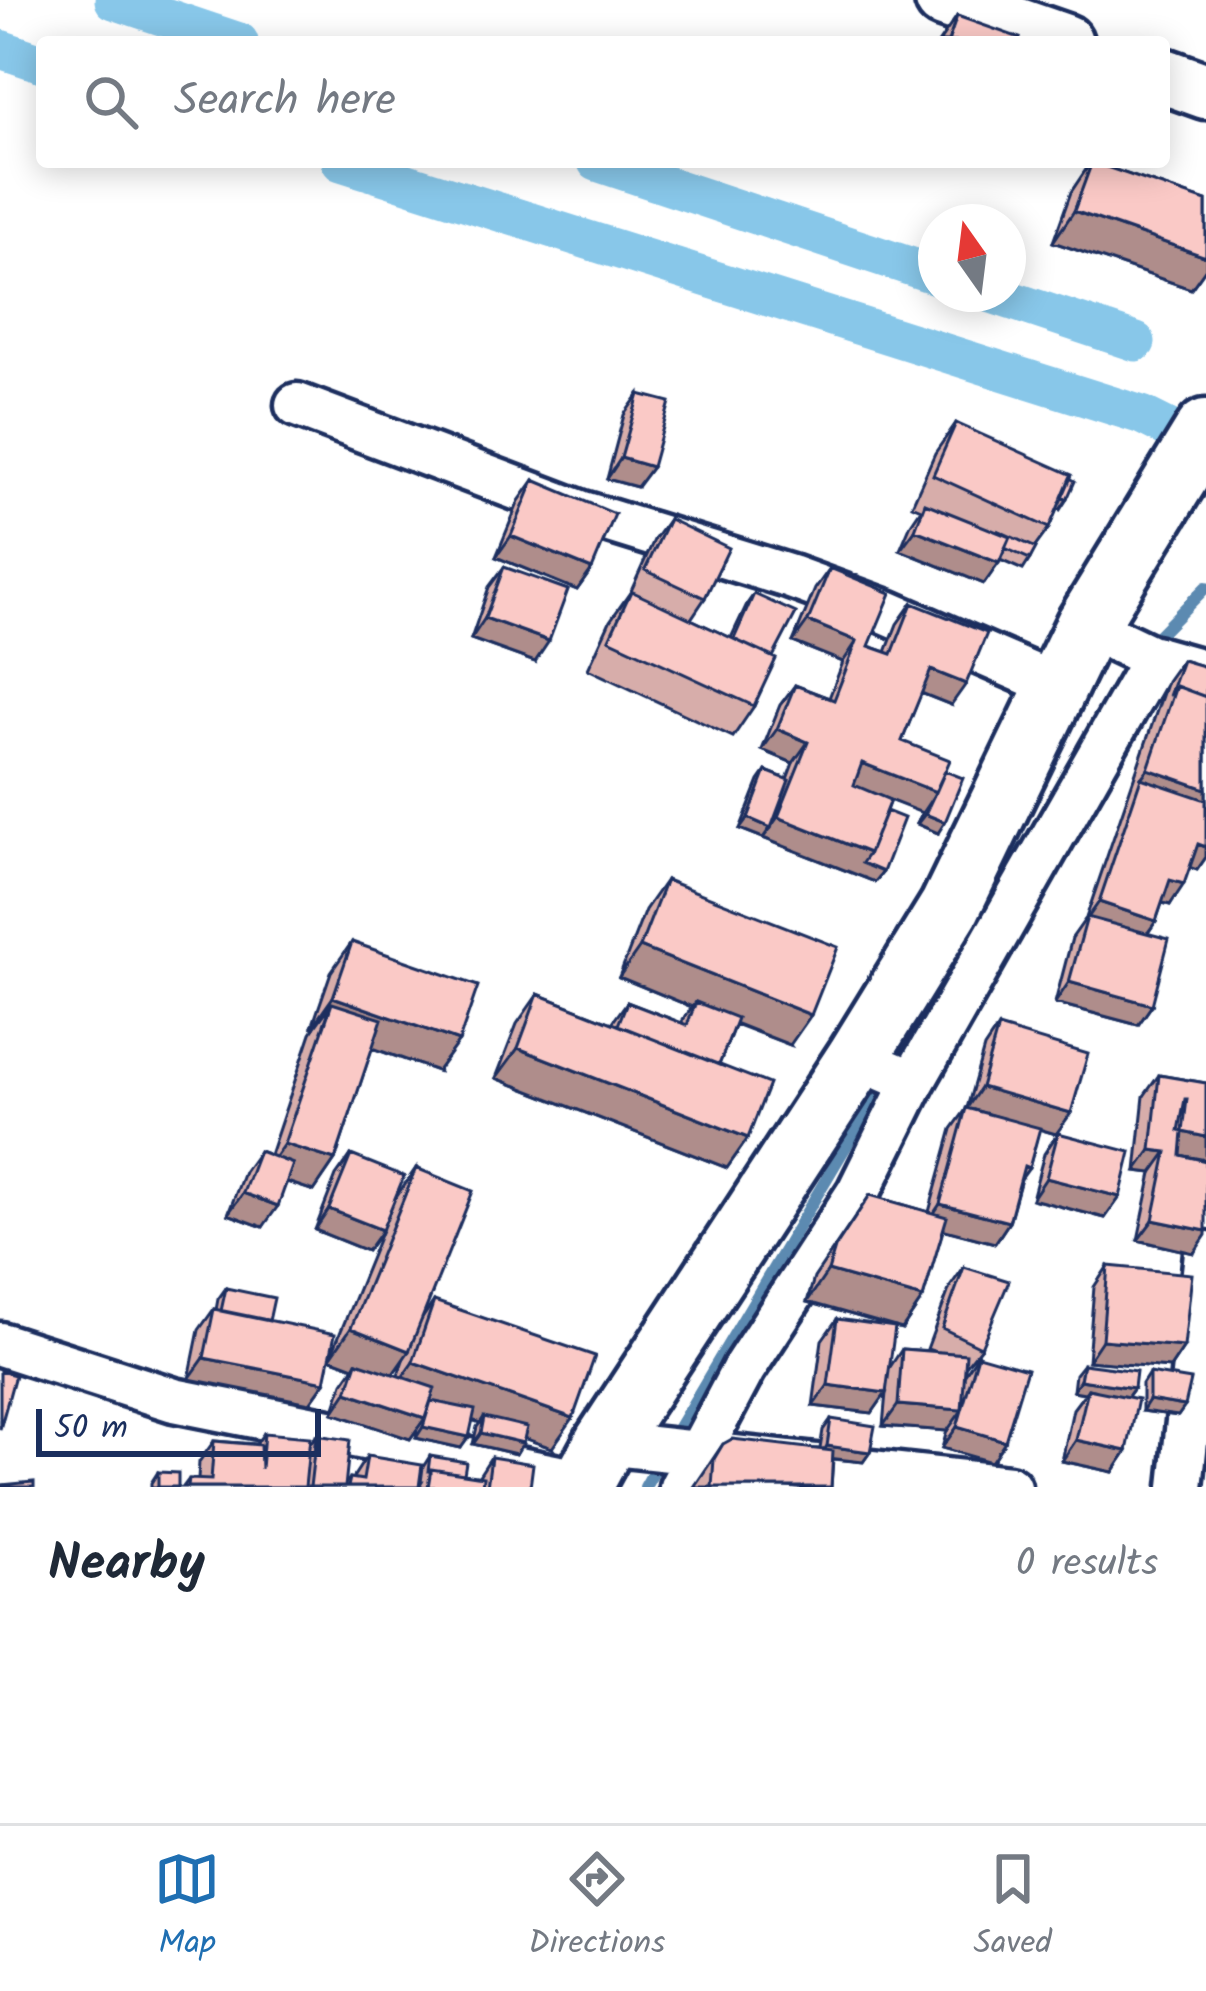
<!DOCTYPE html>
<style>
:root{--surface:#fff;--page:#f2f2f3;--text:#1f2937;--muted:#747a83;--line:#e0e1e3;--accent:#1f6fb2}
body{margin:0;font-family:Kalam,sans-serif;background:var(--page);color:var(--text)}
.compass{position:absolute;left:918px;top:204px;width:108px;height:108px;border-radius:50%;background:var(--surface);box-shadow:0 6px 30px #0003;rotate:346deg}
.scale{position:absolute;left:36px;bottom:30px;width:285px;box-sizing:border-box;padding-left:12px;border:6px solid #1b2f5e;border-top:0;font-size:33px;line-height:42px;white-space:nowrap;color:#1b2f5e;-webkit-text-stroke:9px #fff;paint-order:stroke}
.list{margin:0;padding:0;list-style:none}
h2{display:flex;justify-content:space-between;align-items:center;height:156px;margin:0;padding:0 48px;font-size:51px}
h2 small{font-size:39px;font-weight:400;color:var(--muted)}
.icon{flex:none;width:66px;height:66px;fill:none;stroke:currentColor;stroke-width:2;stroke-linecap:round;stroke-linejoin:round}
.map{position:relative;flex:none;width:1206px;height:1487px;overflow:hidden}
.search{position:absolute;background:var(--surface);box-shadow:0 6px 30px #0003;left:36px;right:36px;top:36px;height:132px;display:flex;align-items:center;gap:30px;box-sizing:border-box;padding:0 42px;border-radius:12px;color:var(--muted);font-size:45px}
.sheet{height:336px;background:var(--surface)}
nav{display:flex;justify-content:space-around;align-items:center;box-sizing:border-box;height:168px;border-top:3px solid var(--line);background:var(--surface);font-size:33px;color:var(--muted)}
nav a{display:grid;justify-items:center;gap:6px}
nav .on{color:var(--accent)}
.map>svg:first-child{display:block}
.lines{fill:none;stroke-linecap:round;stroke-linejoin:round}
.stream{stroke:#5c8ab1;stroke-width:12}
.canal{stroke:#88c7e9;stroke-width:39}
.minor-casing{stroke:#1b2f5e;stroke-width:51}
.tertiary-casing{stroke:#1b2f5e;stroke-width:63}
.secondary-casing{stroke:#1b2f5e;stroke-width:69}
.minor{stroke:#fff;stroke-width:42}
.tertiary{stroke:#fff;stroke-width:54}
.secondary{stroke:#fff;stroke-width:60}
.wall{fill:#d7adaa;stroke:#1b2f5e;stroke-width:3;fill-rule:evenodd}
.shaded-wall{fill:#af8d8b;stroke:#1b2f5e;stroke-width:3}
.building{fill:#fac9c6;stroke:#1b2f5e;stroke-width:3;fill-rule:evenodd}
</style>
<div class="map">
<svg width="1206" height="1487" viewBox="0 0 1206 1487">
<rect width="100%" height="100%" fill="#fff"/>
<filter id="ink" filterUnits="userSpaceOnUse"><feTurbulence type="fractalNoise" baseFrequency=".00833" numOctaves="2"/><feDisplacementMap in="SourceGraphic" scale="24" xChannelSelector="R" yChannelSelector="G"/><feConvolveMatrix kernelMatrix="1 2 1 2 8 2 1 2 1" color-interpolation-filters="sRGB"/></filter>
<g filter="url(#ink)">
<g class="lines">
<!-- stream -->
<path class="stream" d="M 1147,647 L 1206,587
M 672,1439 L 1023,848
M 645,1487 L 662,1457"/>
<!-- canal -->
<path class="canal" d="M 114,0 L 239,42
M 0,49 L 42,63
M 341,162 L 1142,415 L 1206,447
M 597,162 L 936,275
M 992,294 L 1136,342"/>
<!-- minor casing -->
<g class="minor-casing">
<path id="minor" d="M 297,405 L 580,512 L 791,577 L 887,612 L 1057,686
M 1086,626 L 1149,656 L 1206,672
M 913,1082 L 1155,657
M 0,1344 L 174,1400 L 584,1482
M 605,1443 L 1009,1487
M 681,1487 L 744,1368 L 858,1193 L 913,1082 L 857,1058
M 1181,1487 L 1206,1253"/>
</g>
<!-- tertiary casing -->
<g class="tertiary-casing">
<path id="tertiary" d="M 943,0 L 1065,42
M 1164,76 L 1206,91"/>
</g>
<!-- secondary casing -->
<g class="secondary-casing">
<path id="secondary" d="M 581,1487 L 605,1443 L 857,1058 L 950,907 L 1086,626 L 1206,430"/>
</g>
<!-- minor -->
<use href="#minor" class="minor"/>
<!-- tertiary -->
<use href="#tertiary" class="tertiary"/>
<!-- secondary -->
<use href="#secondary" class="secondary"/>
</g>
<!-- wall -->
<path class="wall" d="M 957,16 L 1018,42 L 939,42 Z
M 1091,162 L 1206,201 L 1206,268 L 1191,289 L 1053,242 L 1071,192 Z
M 639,394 L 637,487 L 607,479 L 624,415 Z
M 956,423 L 1067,499 L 1060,510 L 1057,508 L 1049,528 L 1035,547 L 1030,559 L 1023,570 L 1000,560 L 984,584 L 900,550 L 911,524 L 921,509 L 912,505 L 935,453 Z
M 534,480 L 592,569 L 577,590 L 496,557 L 519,501 Z
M 669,519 L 705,598 L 691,619 L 731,638 L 747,604 L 754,594 L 773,657 L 754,706 L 733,737 L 588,669 L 610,621 L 631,591 L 654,540 Z
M 504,567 L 535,662 L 471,639 L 489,587 Z
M 830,568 L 869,646 L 886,652 L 897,624 L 912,603 L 951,705 L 921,693 L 902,741 L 945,771 L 938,833 L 917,824 L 922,812 L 890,800 L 886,811 L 883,872 L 875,882 L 740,829 L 759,781 L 766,771 L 787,779 L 793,763 L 762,750 L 780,705 L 795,685 L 829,698 L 843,662 L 793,642 L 815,589 Z
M 1182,660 L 1206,667 L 1206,857 L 1197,870 L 1190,867 L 1170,905 L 1162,903 L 1156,921 L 1148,933 L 1152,1005 L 1138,1025 L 1055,1003 L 1072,938 L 1086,918 L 1167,681 Z
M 666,880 L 790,1045 L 735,1024 L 719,1065 L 748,1138 L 727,1168 L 496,1078 L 517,1024 L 538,994 L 612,1023 L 627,1002 L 681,1023 L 692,1007 L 619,977 L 645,910 Z
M 352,942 L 437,1071 L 372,1048 L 335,1160 L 314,1191 L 287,1182 L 263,1227 L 228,1214 L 244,1172 L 259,1151 L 270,1155 L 311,1033 L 314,1028 L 312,1027 L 331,972 Z
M 998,1027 L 1056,1134 L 1039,1129 L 1029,1168 L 1021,1179 L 1009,1222 L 995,1243 L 943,1229 L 923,1298 L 902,1329 L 807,1302 L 814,1278 L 870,1195 L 929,1212 L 952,1129 L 967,1108 L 984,1048 Z
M 1159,1075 L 1206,1083 L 1194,1253 L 1138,1240 L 1152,1173 L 1136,1171 L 1144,1096 Z
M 1058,1133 L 1120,1197 L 1105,1218 L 1032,1199 L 1044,1154 Z
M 351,1155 L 395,1198 L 416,1168 L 421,1320 L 434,1301 L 552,1448 L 524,1438 L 516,1454 L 473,1444 L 477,1427 L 480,1423 L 473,1420 L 461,1448 L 416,1438 L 417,1429 L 410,1439 L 333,1413 L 343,1383 L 354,1367 L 330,1358 L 382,1230 L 367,1251 L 315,1230 L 336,1176 ZM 404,1357 L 398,1375 L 393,1374 Z
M 1108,1266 L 1184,1347 L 1170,1368 L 1088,1361 L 1094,1287 Z
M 964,1267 L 981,1347 L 965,1367 L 965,1374 L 978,1355 L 1005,1441 L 991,1462 L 942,1448 L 947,1431 L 883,1426 L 886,1393 L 872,1413 L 813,1406 L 822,1340 L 837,1319 L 890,1367 L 902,1349 L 933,1351 L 927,1349 L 950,1287 Z
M 226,1288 L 269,1321 L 325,1382 L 310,1403 L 189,1379 L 199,1330 L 214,1309 L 216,1310 L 218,1299 Z
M 1083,1364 L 1134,1388 L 1127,1397 L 1127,1451 L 1113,1472 L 1062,1461 L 1073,1409 L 1085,1393 L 1073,1391 L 1075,1374 Z
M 1149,1373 L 1185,1406 L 1178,1416 L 1142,1411 L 1142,1384 Z
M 831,1419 L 870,1452 L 863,1462 L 833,1459 L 831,1487 L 694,1487 L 723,1444 L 820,1449 L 823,1430 Z
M 264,1433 L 309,1445 L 316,1435 L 345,1484 L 350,1478 L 352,1479 L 367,1456 L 419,1487 L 183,1487 L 189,1479 L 198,1479 L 199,1462 L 214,1441 L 256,1444 Z
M 430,1456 L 464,1474 L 478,1477 L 491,1457 L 530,1487 L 419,1487 L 422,1482 L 421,1482 L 423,1467 Z
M 158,1472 L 178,1487 L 151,1487 L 151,1483 Z"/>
<!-- shaded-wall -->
<path class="shaded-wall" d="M 1074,211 L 1206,257 L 1206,268 L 1191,289 L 1053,242 Z
M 621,458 L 652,467 L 637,487 L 607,479 Z
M 915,530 L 999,563 L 984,584 L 900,550 Z
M 511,536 L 592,569 L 577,590 L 496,557 Z
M 485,618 L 549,641 L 535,662 L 471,639 Z
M 808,621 L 857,641 L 843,662 L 793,642 Z
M 931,670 L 966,684 L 951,705 L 916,691 Z
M 777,729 L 808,742 L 793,763 L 762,750 Z
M 862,763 L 936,792 L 922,813 L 848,784 Z
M 1148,769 L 1206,789 L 1206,826 L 1141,778 Z
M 925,814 L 945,822 L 938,833 L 917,824 Z
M 778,817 L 869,853 L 883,872 L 875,882 L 763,838 Z
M 748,818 L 771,828 L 763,838 L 740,829 Z
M 1198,844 L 1206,847 L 1206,857 L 1197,870 L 1183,865 Z
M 1170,880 L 1184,884 L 1170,905 L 1156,901 Z
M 1099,902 L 1156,921 L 1141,942 L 1085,922 Z
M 640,947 L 811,1015 L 790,1045 L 694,1007 L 696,1002 L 692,1007 L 619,977 Z
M 1069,982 L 1152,1005 L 1138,1025 L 1055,1003 Z
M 333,997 L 459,1041 L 437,1071 L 322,1030 L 332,1003 L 314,1028 L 312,1027 Z
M 518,1048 L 748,1138 L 727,1168 L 496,1078 Z
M 981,1087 L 1071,1113 L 1056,1134 L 967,1108 Z
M 1183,1132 L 1206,1137 L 1206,1160 L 1169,1153 Z
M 284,1144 L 335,1160 L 314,1191 L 263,1174 Z
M 1151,1150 L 1167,1152 L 1152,1173 L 1136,1171 Z
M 1046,1178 L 1120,1197 L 1105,1218 L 1032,1199 Z
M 243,1193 L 278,1206 L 263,1227 L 228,1214 Z
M 940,1204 L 1009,1222 L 995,1243 L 926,1225 Z
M 329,1209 L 382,1230 L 367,1251 L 315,1230 Z
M 1153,1220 L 1206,1231 L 1206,1235 L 1194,1253 L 1138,1240 Z
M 828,1271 L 923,1298 L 902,1329 L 807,1302 Z
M 351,1328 L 409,1351 L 388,1381 L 357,1362 L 354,1367 L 330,1358 Z
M 1102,1340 L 1184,1347 L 1170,1368 L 1088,1361 Z
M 204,1358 L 325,1382 L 310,1403 L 189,1379 Z
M 413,1362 L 573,1418 L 552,1448 L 483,1424 L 484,1417 L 480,1423 L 392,1392 Z
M 1080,1380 L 1134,1388 L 1126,1399 L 1088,1389 L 1085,1393 L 1073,1391 Z
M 828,1385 L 886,1393 L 872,1413 L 813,1406 Z
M 347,1392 L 425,1418 L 410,1439 L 333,1413 Z
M 1149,1400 L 1185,1406 L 1178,1416 L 1142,1411 Z
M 898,1405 L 962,1410 L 947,1431 L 883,1426 Z
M 423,1427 L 469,1437 L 461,1448 L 416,1438 Z
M 957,1427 L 1005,1441 L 991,1462 L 942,1448 Z
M 481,1433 L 523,1443 L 516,1454 L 473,1444 Z
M 1076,1440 L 1127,1451 L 1113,1472 L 1062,1461 Z
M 827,1446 L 870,1452 L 863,1462 L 819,1457 Z"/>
<!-- building -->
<path class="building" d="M 957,16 L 1020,38 L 1018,42 L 948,42 Z
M 1092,162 L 1206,201 L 1206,257 L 1074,211 Z
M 639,394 L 670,402 L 652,467 L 621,458 Z
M 956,423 L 1072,475 L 1049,528 L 933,475 Z
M 1070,478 L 1075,481 L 1067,499 L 1062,497 Z
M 534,480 L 615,514 L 592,569 L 511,536 Z
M 925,503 L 1010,537 L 999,563 L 915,530 Z
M 669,519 L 729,548 L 705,598 L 645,570 Z
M 997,530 L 1036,548 L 1030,559 L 1005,548 L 1010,537 Z
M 504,567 L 568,590 L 549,641 L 485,618 Z
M 830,568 L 891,593 L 869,646 L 892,654 L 912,603 L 987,633 L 966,684 L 931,670 L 902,741 L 950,760 L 936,792 L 862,763 L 854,785 L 890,800 L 869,853 L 778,817 L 808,742 L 777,729 L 795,685 L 834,700 L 857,641 L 808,621 Z
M 631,591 L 776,659 L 754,706 L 609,639 Z
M 754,594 L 796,613 L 773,657 L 734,639 Z
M 1182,660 L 1206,667 L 1206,697 L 1176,686 L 1169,696 Z
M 1176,686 L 1206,697 L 1206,789 L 1148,769 Z
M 766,771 L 789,780 L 771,828 L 748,818 Z
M 945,771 L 963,778 L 945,822 L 925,814 Z
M 1141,778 L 1206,800 L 1206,847 L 1198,844 L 1184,884 L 1170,880 L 1156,921 L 1099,902 Z
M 886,811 L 904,818 L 883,872 L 862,863 L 869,853 Z
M 666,880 L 838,947 L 811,1015 L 640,947 Z
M 1087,917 L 1169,939 L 1152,1005 L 1069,982 Z
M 352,942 L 478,986 L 459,1041 L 333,997 Z
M 538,994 L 769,1084 L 748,1138 L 518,1048 Z
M 627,1002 L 687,1025 L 696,1002 L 737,1018 L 719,1065 L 618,1025 Z
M 332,1003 L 382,1019 L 335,1160 L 284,1144 Z
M 998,1027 L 1088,1054 L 1071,1113 L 981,1087 Z
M 1159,1075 L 1206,1083 L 1206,1137 L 1183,1132 L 1181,1155 L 1206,1161 L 1206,1231 L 1153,1220 L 1167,1152 L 1151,1150 ZM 1185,1099 L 1187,1099 L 1183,1132 L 1179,1131 Z
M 966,1108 L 1040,1128 L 1029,1168 L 1024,1166 L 1009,1222 L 940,1204 Z
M 1058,1133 L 1131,1152 L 1120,1197 L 1046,1178 Z
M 259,1151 L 293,1164 L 278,1206 L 243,1193 Z
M 351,1155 L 404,1176 L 382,1230 L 329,1209 Z
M 416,1168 L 473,1191 L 409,1351 L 351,1328 Z
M 870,1195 L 947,1217 L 923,1298 L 828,1271 L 835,1248 Z
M 1108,1266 L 1192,1274 L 1184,1347 L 1102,1340 Z
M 964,1267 L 1009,1281 L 981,1347 L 942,1328 Z
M 226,1288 L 274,1298 L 269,1321 L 221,1311 Z
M 434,1301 L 595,1356 L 573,1418 L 413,1362 Z
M 214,1309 L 335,1334 L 325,1382 L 204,1358 Z
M 837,1319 L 895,1327 L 886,1393 L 828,1385 Z
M 902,1349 L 966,1354 L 962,1410 L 978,1355 L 1027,1369 L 1005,1441 L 957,1427 L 962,1410 L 898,1405 Z
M 357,1362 L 435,1388 L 425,1418 L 347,1392 Z
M 1083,1364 L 1136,1371 L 1134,1388 L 1080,1380 Z
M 0,1371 L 15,1375 L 0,1429 Z
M 1149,1373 L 1191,1380 L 1185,1406 L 1149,1400 Z
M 1088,1389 L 1138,1399 L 1127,1451 L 1076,1440 Z
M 431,1401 L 475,1410 L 469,1437 L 423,1427 Z
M 484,1417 L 527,1427 L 523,1443 L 481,1433 Z
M 831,1419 L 875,1426 L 870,1452 L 827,1446 Z
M 264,1433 L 310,1437 L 305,1487 L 188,1487 L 189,1479 L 211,1480 L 214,1441 L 260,1445 L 261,1469 Z
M 316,1435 L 350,1440 L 345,1487 L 310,1487 Z
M 732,1439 L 833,1451 L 831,1487 L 712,1487 L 714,1459 L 723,1444 Z
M 367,1456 L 422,1465 L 419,1487 L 348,1487 L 350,1478 L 363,1480 Z
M 430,1456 L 466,1462 L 464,1474 L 431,1469 L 431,1472 L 428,1471 Z
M 491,1457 L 533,1464 L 530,1487 L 487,1487 Z
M 431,1469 L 483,1477 L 482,1487 L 428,1487 Z
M 158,1472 L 178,1473 L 178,1487 L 158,1487 Z
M 34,1482 L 34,1487 L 0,1487 L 0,1485 Z"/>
</g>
</svg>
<svg class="compass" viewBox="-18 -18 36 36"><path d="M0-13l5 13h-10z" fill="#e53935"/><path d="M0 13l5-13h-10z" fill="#747a83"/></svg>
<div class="scale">50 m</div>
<div class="search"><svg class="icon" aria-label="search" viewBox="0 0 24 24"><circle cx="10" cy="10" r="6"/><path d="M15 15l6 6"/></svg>Search here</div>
</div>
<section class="sheet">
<h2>Nearby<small>0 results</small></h2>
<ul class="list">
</ul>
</section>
<nav>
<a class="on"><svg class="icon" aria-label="map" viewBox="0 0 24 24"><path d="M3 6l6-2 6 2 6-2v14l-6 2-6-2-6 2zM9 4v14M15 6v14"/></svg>Map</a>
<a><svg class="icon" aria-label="directions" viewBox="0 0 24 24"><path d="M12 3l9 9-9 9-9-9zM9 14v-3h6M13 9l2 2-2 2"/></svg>Directions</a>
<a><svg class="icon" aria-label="saved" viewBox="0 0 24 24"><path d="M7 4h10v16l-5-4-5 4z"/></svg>Saved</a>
</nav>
